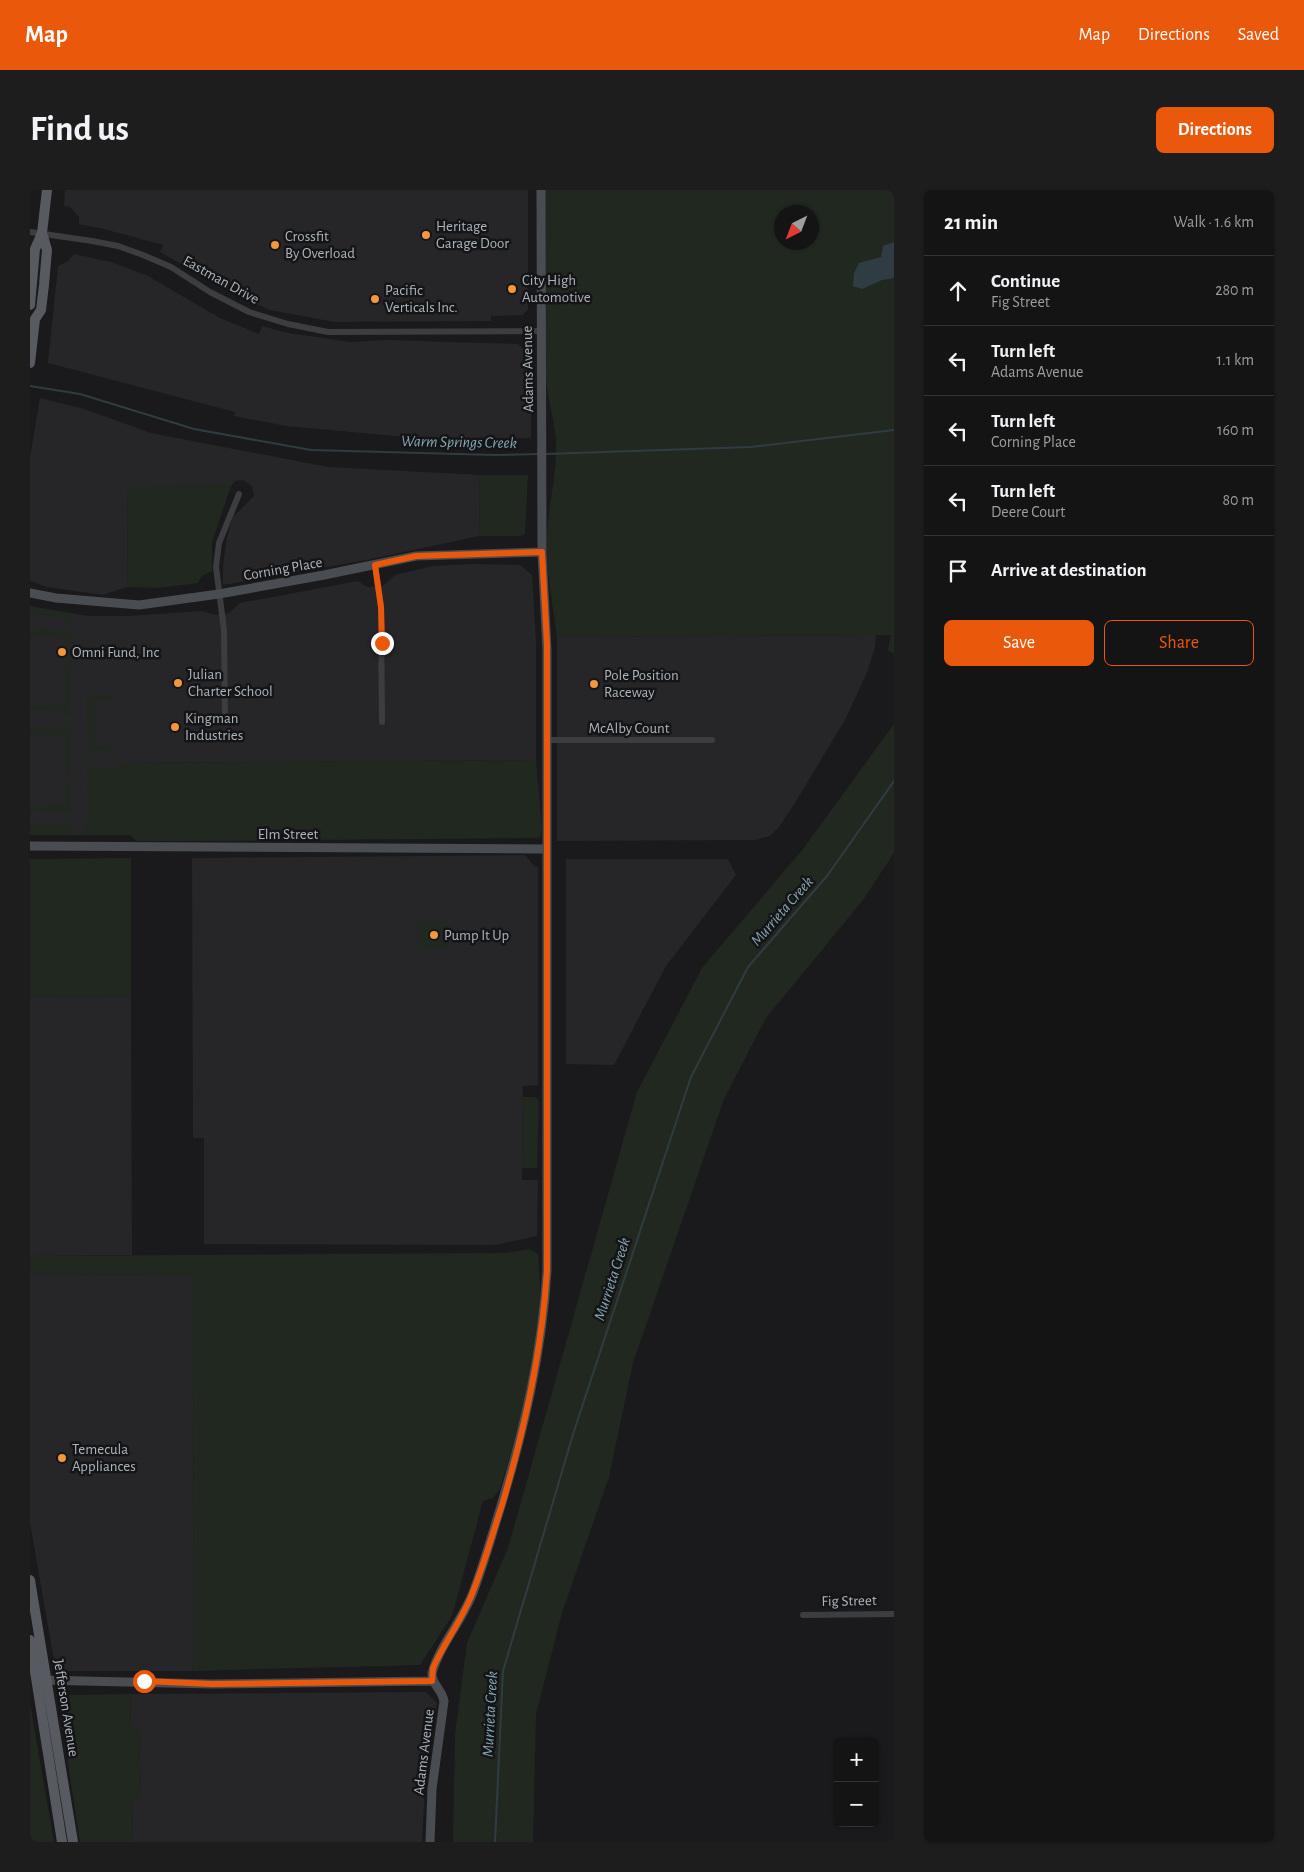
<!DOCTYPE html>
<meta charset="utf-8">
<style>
:root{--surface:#141415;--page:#1d1d1e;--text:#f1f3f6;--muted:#9d9ea0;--line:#333334;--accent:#ea580c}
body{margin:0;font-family:"Alegreya Sans",sans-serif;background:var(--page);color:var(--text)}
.controls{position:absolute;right:15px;bottom:15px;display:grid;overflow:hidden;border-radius:8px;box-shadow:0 1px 4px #0004}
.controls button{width:45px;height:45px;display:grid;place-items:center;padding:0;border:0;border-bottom:1px solid var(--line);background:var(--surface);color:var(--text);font:25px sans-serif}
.compass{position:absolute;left:744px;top:15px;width:45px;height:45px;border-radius:50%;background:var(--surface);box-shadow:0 1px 4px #0004;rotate:222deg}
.stop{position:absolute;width:15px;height:15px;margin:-11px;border:4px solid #ea580c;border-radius:50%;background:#fff}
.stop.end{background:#ea580c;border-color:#fff;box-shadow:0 1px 5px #0008}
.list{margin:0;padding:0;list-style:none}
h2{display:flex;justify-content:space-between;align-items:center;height:65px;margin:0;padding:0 20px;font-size:21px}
h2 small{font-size:16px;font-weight:400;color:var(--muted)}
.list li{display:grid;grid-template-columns:32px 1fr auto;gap:15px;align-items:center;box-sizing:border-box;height:70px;padding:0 20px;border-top:1px solid var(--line)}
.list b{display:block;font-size:19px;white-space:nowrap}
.list p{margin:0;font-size:16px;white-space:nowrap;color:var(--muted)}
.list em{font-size:16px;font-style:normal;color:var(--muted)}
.actions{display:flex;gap:10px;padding:15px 20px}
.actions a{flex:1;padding:11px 0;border:1px solid var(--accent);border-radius:8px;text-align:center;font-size:18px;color:var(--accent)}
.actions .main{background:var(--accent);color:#fff}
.icon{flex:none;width:28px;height:28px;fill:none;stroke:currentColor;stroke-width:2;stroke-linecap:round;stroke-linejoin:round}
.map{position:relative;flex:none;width:864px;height:1652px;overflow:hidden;border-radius:8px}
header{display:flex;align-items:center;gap:30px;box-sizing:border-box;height:70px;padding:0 25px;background:var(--accent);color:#fff}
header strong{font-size:24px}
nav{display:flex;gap:28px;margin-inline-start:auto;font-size:18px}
.intro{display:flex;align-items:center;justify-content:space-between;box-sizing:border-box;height:120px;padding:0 30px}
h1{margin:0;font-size:35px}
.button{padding:12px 22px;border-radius:8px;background:var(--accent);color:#fff;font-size:18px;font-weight:700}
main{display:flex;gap:30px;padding:0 30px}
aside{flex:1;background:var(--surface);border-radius:8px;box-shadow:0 1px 4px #0004}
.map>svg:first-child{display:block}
.built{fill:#262629}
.green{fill:#202820;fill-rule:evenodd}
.water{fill:#2f3c41}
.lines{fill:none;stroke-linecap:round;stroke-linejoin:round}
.stream{stroke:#2f3c41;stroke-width:2}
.street{stroke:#3b3d41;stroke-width:6}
.secondary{stroke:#494c51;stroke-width:9}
.primary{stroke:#575a60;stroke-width:10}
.route{stroke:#ea580c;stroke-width:6}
.poi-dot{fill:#f3973b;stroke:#151517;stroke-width:2}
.labels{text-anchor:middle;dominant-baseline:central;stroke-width:5;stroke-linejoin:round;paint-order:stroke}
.poi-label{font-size:15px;fill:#acb4bc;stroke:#151517;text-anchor:start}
.street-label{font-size:15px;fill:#acb4bc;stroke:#151517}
.water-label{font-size:16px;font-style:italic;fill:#84a7b6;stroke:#151517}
</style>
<header>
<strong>Map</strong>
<nav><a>Map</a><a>Directions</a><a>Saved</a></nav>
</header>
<div class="intro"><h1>Find us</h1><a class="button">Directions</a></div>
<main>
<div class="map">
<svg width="864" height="1652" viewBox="0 0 864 1652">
<rect width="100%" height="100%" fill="#1a1a1c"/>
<!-- built -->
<path class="built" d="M 35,0 L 498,0 L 498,119 L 493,125 L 461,126 L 461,131 L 304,132 L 240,120 L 208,106 L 130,62 L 133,55 L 74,39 L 49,34 L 49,27 L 40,17 L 34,16 Z
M 44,64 L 81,72 L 116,85 L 190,128 L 229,144 L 232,136 L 258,143 L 321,152 L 355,150 L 488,154 L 501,166 L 501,248 L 446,249 L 376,247 L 256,236 L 204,226 L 205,222 L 18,173 L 28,76 L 38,71 Z
M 10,208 L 54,219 L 121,243 L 298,277 L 450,285 L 449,346 L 337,370 L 193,395 L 193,376 L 197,347 L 203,327 L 224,306 L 222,296 L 213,290 L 205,291 L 201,296 L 98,296 L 97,397 L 72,405 L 17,397 L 0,391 L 0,267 Z
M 444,374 L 490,375 L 502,385 L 506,451 L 506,570 L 99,573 L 100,645 L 0,645 L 0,416 L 58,426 L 99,426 L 172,421 L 185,425 L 199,423 L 210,413 L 328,391 L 337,397 L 354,395 L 365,385 L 403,376 Z
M 846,445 L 845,457 L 838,480 L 816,528 L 765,613 L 749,637 L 740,646 L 725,650 L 527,651 L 527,447 Z
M 495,665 L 505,677 L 508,677 L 508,895 L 493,896 L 492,990 L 508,990 L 507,1046 L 465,1055 L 174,1054 L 174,948 L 163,948 L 162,668 Z
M 536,669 L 698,669 L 706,685 L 636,776 L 584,875 L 536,874 Z
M 0,806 L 101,807 L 102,1065 L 0,1066 Z
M 0,1084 L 163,1085 L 164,1470 L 162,1481 L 33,1481 L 24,1471 L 0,1333 Z
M 396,1502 L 407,1513 L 396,1575 L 392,1652 L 103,1652 L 102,1608 L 111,1607 L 109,1540 L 101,1539 L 100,1504 Z"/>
<!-- green -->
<path class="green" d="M 515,0 L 864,0 L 864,464 L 858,460 L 861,445 L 527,447 C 523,415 516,383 517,351 C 517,318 527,288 526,255 C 526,235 518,211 516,191 ZM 752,22 L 782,22 L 782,52 L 752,52 Z
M 450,285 L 498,285 L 495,344 L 490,346 L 449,346 Z
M 193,295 L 201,296 L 182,352 L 182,381 L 172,386 L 168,393 L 128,398 L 97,397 L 98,296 Z
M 0,416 L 41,424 L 40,433 L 36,433 L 36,429 L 0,422 Z
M 8,438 L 44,443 L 43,446 L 39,447 L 39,462 L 43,465 L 36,465 L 36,448 L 27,448 L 27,445 L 0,447 L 0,441 L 7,442 Z
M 37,472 L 44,474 L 39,476 L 39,522 L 43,523 L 43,525 L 35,525 L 34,520 L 0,520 L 0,517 L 36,514 L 35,475 Z
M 60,501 L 62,506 L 80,506 L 81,501 L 85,502 L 84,510 L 63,511 L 63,557 L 84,557 L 84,565 L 81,564 L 81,560 L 62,560 L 61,565 L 53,564 L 58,562 L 57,504 L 52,502 Z
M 34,533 L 44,534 L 39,536 L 39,583 L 43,583 L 43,587 L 36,586 L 36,545 L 0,543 L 0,538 L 34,538 Z
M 864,534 L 864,663 L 833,710 L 736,828 L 694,909 L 603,1173 L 579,1287 L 532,1423 L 506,1524 L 503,1652 L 423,1652 L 425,1544 L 437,1453 L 478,1358 L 607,902 L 672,778 L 773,659 Z
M 506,570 L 512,638 L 510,647 L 506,648 L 156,651 L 107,651 L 100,645 L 54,645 L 54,632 L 58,632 L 57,577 L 53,576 L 54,573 L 61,573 L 63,578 L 89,578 L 91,573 L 99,573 Z
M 36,593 L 44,594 L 39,597 L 40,618 L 44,618 L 44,621 L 0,622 L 0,613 L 1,617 L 37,614 Z
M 40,630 L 41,645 L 0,645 L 0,635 L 38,636 L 38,631 Z
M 101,668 L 101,807 L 0,806 L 0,669 Z
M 389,732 L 418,732 L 419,759 L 389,759 Z
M 493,907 L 506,907 L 509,911 L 507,978 L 492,978 Z
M 499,1059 L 508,1064 C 509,1083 511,1101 510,1121 C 506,1182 487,1241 470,1299 L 463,1308 L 453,1311 L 422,1426 L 390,1475 L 162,1481 L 164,1470 L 163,1085 L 0,1084 L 0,1066 L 475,1063 Z
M 100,1504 L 101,1539 L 109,1539 L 111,1607 L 102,1608 L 103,1652 L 50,1652 L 29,1516 L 40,1505 Z
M 0,1514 L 24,1652 L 0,1652 Z"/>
<!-- water -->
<path class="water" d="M 864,52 L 864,88 L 852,90 L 832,99 L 823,96 L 824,83 L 829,73 L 851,67 L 853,56 Z"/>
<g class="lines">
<!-- stream -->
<path class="stream" d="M 0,196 L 50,204 L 164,239 L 281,260 L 465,265 L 510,264
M 515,264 L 721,257 L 864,240
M 465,1652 L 473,1481 L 544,1241 L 661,887 L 718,777 L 797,686 L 864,591"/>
<!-- street -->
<path class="street" d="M 0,42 L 62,51 L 88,56 L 113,65 L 141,77 L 180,102 L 219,122 L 258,134 L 298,142 L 511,141
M 345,375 L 351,417 L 352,532
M 195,531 L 194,440 L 186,377 L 189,353 L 209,304
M 517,550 L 682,550
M 773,1425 L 864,1424"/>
<!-- secondary -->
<path class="secondary" d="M 0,403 L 26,408 L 109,415 L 189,404 L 294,385 L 386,366 L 512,362
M 0,656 L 516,659
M 10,1490 L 182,1494 L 402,1491
M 400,1652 L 402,1599 L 414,1511 C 412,1499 401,1494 402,1483 C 410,1455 431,1432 442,1405 C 453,1377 461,1348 470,1319 C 494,1240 512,1163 517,1081 L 517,460 L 512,362 L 511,0"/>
<!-- primary -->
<path class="primary" d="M 0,115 L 5,59 L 12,43 L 17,0
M 0,173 L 5,129 L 11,120 L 14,95 L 17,60 L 12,43
M 0,1390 L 43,1652
M 0,1450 L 32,1652"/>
</g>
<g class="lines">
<!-- route -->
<path class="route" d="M 114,1491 L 182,1494 L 402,1491 L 403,1478 C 414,1453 432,1430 442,1404 C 454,1375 462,1345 472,1315 C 495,1238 512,1162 517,1081 L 517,454 L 512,362 L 386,366 L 345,375 L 351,417 L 352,453"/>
</g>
<!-- markers -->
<g class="poi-dot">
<circle cx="396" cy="45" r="5"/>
<circle cx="245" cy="55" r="5"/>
<circle cx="482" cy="99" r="5"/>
<circle cx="345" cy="109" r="5"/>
<circle cx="32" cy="462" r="5"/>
<circle cx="148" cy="493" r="5"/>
<circle cx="564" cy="494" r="5"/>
<circle cx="145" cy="537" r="5"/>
<circle cx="404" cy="745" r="5"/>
<circle cx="32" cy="1268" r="5"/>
</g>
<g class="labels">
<!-- poi labels -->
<g class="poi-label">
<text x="406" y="36">Heritage<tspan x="406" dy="17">Garage Door</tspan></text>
<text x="255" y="46">Crossfit<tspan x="255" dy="17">By Overload</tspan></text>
<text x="492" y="90">City High<tspan x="492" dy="17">Automotive</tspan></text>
<text x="355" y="100">Pacific<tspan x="355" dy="17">Verticals Inc.</tspan></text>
<text x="42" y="462">Omni Fund, Inc</text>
<text x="158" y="484">Julian<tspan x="158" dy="17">Charter School</tspan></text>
<text x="574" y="485">Pole Position<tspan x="574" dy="17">Raceway</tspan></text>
<text x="155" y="528">Kingman<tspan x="155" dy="17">Industries</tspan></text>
<text x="414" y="745">Pump It Up</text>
<text x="42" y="1259">Temecula<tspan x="42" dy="17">Appliances</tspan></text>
</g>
<!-- street labels -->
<g class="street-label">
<text transform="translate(191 90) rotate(29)">Eastman Drive</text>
<text transform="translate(498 179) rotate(-91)">Adams Avenue</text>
<text transform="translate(253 379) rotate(-10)">Corning Place</text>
<text x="599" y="538">McAlby Count</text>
<text x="258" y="644">Elm Street</text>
<text transform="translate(819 1411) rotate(-1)">Fig Street</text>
<text transform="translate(36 1518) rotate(81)">Jefferson Avenue</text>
<text transform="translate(394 1562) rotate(-83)">Adams Avenue</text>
</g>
<!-- water labels -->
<g class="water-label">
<text transform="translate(429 252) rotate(1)">Warm Springs Creek</text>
<text transform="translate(752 721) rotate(-49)">Murrieta Creek</text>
<text transform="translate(582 1089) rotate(-72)">Murrieta Creek</text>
<text transform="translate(460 1524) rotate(-87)">Murrieta Creek</text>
</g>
</g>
</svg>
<div class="controls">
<button>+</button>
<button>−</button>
</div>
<svg class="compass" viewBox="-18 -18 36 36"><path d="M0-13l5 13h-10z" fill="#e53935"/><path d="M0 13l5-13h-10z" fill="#9d9ea0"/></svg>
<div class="stop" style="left:114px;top:1491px"></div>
<div class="stop end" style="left:352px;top:453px"></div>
</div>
<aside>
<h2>21 min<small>Walk · 1.6 km</small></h2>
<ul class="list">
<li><svg class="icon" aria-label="ahead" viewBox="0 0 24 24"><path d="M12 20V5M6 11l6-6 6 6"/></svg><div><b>Continue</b><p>Fig Street</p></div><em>280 m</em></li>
<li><svg class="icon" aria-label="left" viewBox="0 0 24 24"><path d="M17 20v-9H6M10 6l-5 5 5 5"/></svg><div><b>Turn left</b><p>Adams Avenue</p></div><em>1.1 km</em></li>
<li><svg class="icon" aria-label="left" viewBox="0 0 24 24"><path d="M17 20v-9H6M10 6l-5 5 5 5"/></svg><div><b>Turn left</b><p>Corning Place</p></div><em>160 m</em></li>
<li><svg class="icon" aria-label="left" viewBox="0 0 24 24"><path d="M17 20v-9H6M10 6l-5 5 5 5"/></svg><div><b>Turn left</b><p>Deere Court</p></div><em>80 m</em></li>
<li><svg class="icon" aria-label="arrive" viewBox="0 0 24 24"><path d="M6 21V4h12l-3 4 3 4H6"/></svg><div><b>Arrive at destination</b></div></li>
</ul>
<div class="actions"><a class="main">Save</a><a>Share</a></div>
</aside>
</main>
